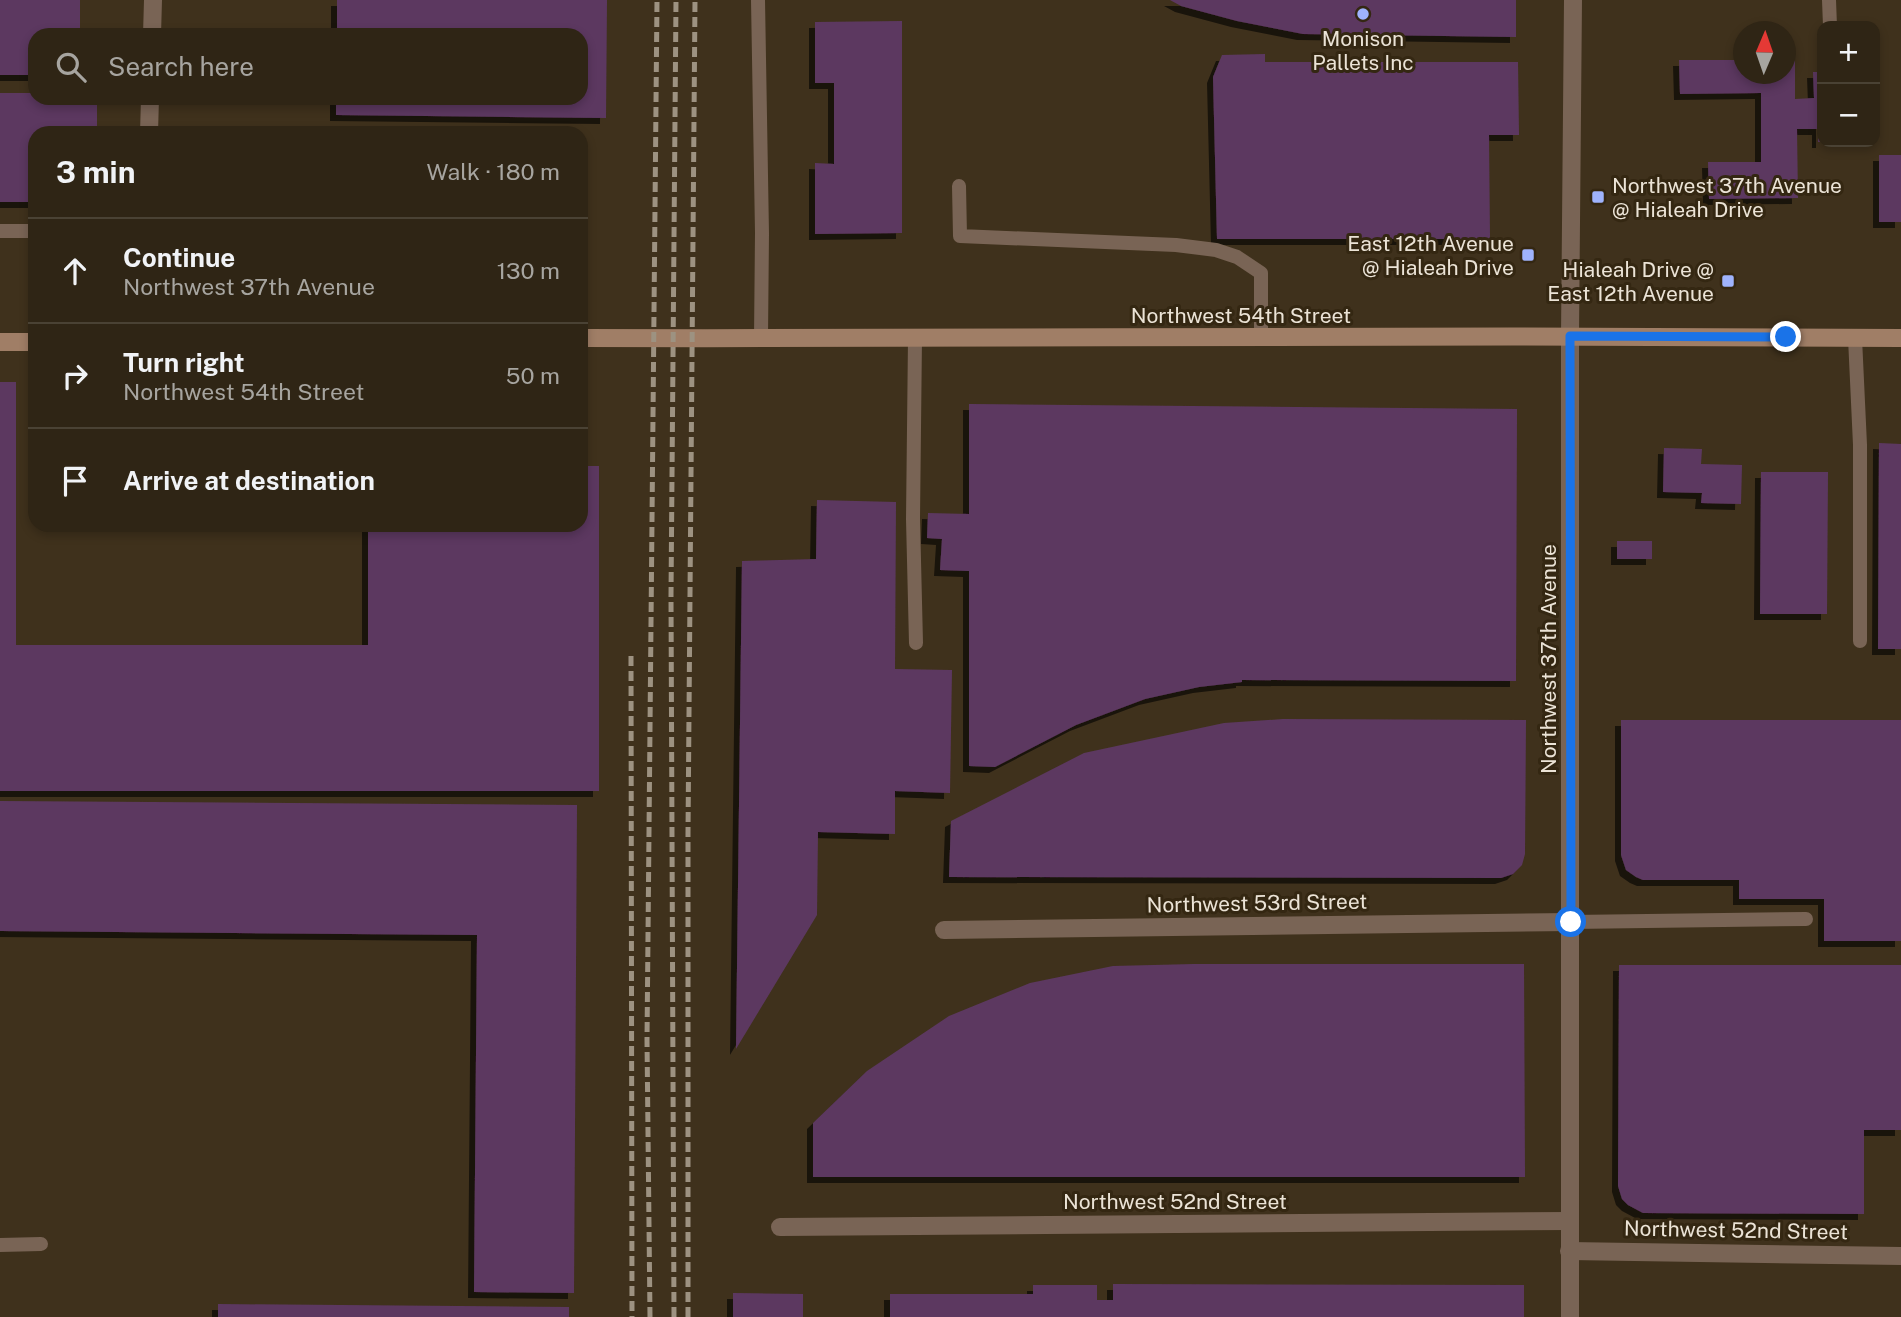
<!DOCTYPE html>
<meta charset="utf-8">
<style>
:root{--surface:#2f2515;--page:#372d1e;--text:#f1f3f6;--muted:#a7a5a0;--line:#4a4234}
body{margin:0;font-family:"Public Sans",sans-serif;background:var(--page);color:var(--text)}
.controls{position:absolute;right:21px;top:21px;display:grid;overflow:hidden;border-radius:14px;box-shadow:0 4px 10px #0003}
.controls button{width:63px;height:63px;display:grid;place-items:center;padding:0;border:0;border-bottom:2px solid var(--line);background:var(--surface);color:var(--text);font:35px sans-serif}
.compass{position:absolute;left:1733px;top:21px;width:63px;height:63px;border-radius:50%;background:var(--surface);box-shadow:0 4px 10px #0003;rotate:2deg}
.stop{position:absolute;width:21px;height:21px;margin:-16px;border:5px solid #1a73e8;border-radius:50%;background:#fff}
.stop.end{background:#1a73e8;border-color:#fff;box-shadow:0 2px 7px #0008}
.list{margin:0;padding:0;list-style:none}
h2{display:flex;justify-content:space-between;align-items:center;height:91px;margin:0;padding:0 28px;font-size:30px}
h2 small{font-size:23px;font-weight:400;color:var(--muted)}
.list li{display:grid;grid-template-columns:46px 1fr auto;gap:21px;align-items:center;box-sizing:border-box;height:105px;padding:0 28px;border-top:2px solid var(--line)}
.list b{display:block;font-size:26px;white-space:nowrap}
.list p{margin:0;font-size:23px;white-space:nowrap;color:var(--muted)}
.list em{font-size:23px;font-style:normal;color:var(--muted)}
.icon{flex:none;width:38px;height:38px;fill:none;stroke:currentColor;stroke-width:2;stroke-linecap:round;stroke-linejoin:round}
.map{position:relative;flex:none;width:1901px;height:1317px;overflow:hidden}
.search{position:absolute;background:var(--surface);box-shadow:0 4px 10px #0003;left:28px;top:28px;width:560px;height:77px;display:flex;align-items:center;gap:18px;box-sizing:border-box;padding:0 24px;border-radius:21px;color:var(--muted);font-size:26px}
.panel{position:absolute;background:var(--surface);box-shadow:0 4px 10px #0003;left:28px;top:126px;width:560px;height:406px;border-radius:21px}
.map>svg:first-child{display:block}
.building{fill:#5c3861;filter:url(#shadow)}
.lines{fill:none;stroke-linecap:round;stroke-linejoin:round}
.service{stroke:#796455;stroke-width:14}
.minor{stroke:#796455;stroke-width:18}
.tertiary{stroke:#796455;stroke-width:18}
.secondary{stroke:#a07e66;stroke-width:18}
.rail{stroke:#9d9281;stroke-width:5;stroke-dasharray:10 5;stroke-linecap:butt}
.route{stroke:#1a73e8;stroke-width:9}
.poi-dot{fill:#9fb3fd;stroke:#342712;stroke-width:2.5}
.labels{text-anchor:middle;dominant-baseline:central;stroke-width:6;stroke-linejoin:round;paint-order:stroke}
.poi-label{font-size:21px;fill:#ebe3d6;stroke:#342712;text-anchor:end}
.street-label{font-size:21px;fill:#ebe3d6;stroke:#342712}
</style>
<div class="map">
<svg width="1901" height="1317" viewBox="0 0 1901 1317">
<defs>
<filter id="shadow"><feDropShadow dx="-6" dy="6" stdDeviation="0" flood-color="#0009"/></filter>
</defs>
<rect width="100%" height="100%" fill="#3f311c"/>
<!-- building -->
<path class="building" d="M 0,0 L 80,0 L 80,35 L 35,35 L 35,75 L 0,75 Z
M 337,0 L 607,0 L 606,118 L 336,115 L 336,98 L 581,98 L 581,35 L 337,35 Z
M 1170,0 L 1516,0 L 1516,37 L 1303,34 L 1237,21 L 1181,6 Z
M 902,21 L 902,233 L 815,234 L 815,163 L 834,164 L 834,83 L 815,83 L 815,22 Z
M 1265,54 L 1265,62 L 1518,62 L 1519,135 L 1489,135 L 1490,239 L 1217,239 L 1213,77 L 1222,55 Z
M 1786,59 L 1795,59 L 1795,99 L 1814,98 L 1813,72 L 1822,72 L 1822,142 L 1818,142 L 1818,129 L 1797,129 L 1798,198 L 1709,199 L 1708,162 L 1761,162 L 1761,93 L 1680,94 L 1679,60 L 1744,60 L 1744,74 L 1786,74 Z
M 0,93 L 35,93 L 35,98 L 97,98 L 97,133 L 35,133 L 35,202 L 0,202 Z
M 368,126 L 506,131 L 506,133 L 368,133 Z
M 1879,155 L 1901,155 L 1901,222 L 1879,222 Z
M 0,382 L 16,382 L 16,645 L 368,645 L 368,525 L 581,525 L 581,466 L 599,466 L 599,791 L 0,791 Z
M 969,404 L 1517,409 L 1516,681 L 1242,680 L 1242,682 L 1199,687 L 1145,699 L 1076,725 L 995,767 L 969,766 L 969,571 L 940,570 L 942,539 L 927,538 L 928,513 L 969,514 Z
M 1879,443 L 1901,444 L 1901,649 L 1878,649 Z
M 1664,448 L 1702,449 L 1701,464 L 1742,465 L 1741,504 L 1701,503 L 1702,493 L 1663,492 Z
M 1761,472 L 1828,472 L 1827,614 L 1760,614 Z
M 817,500 L 896,502 L 895,669 L 952,670 L 950,793 L 895,791 L 895,834 L 818,832 L 817,915 L 736,1049 L 742,561 L 816,559 Z
M 1617,541 L 1652,541 L 1652,559 L 1617,559 Z
M 1283,719 L 1526,720 L 1525,854 L 1522,865 L 1513,874 L 1501,878 L 949,877 L 951,821 L 1084,753 L 1224,723 Z
M 1621,720 L 1901,720 L 1901,941 L 1824,941 L 1824,899 L 1739,899 L 1739,880 L 1643,880 L 1636,877 L 1626,870 L 1621,855 Z
M 0,801 L 577,805 L 574,1293 L 474,1292 L 477,935 L 0,931 Z
M 1194,964 L 1524,964 L 1525,1177 L 813,1177 L 813,1123 L 867,1071 L 949,1016 L 1030,983 L 1113,966 Z
M 1619,965 L 1901,965 L 1901,1130 L 1864,1130 L 1864,1214 L 1643,1213 L 1628,1205 L 1622,1199 L 1618,1186 Z
M 1113,1284 L 1524,1285 L 1524,1317 L 890,1317 L 890,1294 L 1033,1294 L 1033,1285 L 1097,1285 L 1097,1300 L 1113,1300 Z
M 733,1293 L 803,1294 L 803,1317 L 733,1317 Z
M 218,1304 L 569,1307 L 569,1317 L 218,1317 Z"/>
<g class="lines">
<!-- service -->
<path class="service" d="M 758,0 L 762,233 L 761,338
M 1829,0 L 1830,26
M 959,186 L 960,236 L 1176,245 L 1216,250 L 1237,257 L 1261,273 L 1261,338
M 0,231 L 35,231
M 915,338 L 913,519 L 916,643
M 1855,338 L 1860,445 L 1860,641
M 1571,922 L 1806,919
M 0,1245 L 41,1244"/>
<!-- minor -->
<path class="minor" d="M 152,35 L 153,0
M 149,133 L 150,98
M 944,930 L 1571,922
M 780,1227 L 1569,1221
M 1569,1251 L 1901,1256"/>
<!-- tertiary -->
<path class="tertiary" d="M 1570,1317 L 1570,336 L 1573,0"/>
<!-- secondary -->
<path class="secondary" d="M 581,338 C 1021,339 1461,334 1901,338
M 0,342 L 35,342"/>
<!-- rail -->
<path class="rail" d="M 631,656 L 632,1317
M 650,1317 L 647,1040 L 657,0
M 674,1317 L 671,596 L 676,0
M 688,1317 L 688,833 L 695,0"/>
</g>
<g class="lines">
<!-- route -->
<path class="route" d="M 1571,922 L 1570,336 L 1786,337"/>
</g>
<!-- markers -->
<g class="poi-dot">
<circle cx="1363" cy="14" r="7"/>
<rect x="1591" y="190" width="14" height="14" rx="3.5"/>
<rect x="1521" y="248" width="14" height="14" rx="3.5"/>
<rect x="1721" y="274" width="14" height="14" rx="3.5"/>
</g>
<g class="labels">
<!-- poi labels -->
<g class="poi-label">
<text x="1363" y="38" text-anchor="middle">Monison<tspan x="1363" dy="24">Pallets Inc</tspan></text>
<text x="1612" y="185" text-anchor="start">Northwest 37th Avenue<tspan x="1612" dy="24">@ Hialeah Drive</tspan></text>
<text x="1514" y="243">East 12th Avenue<tspan x="1514" dy="24">@ Hialeah Drive</tspan></text>
<text x="1714" y="269">Hialeah Drive @<tspan x="1714" dy="24">East 12th Avenue</tspan></text>
</g>
<!-- street labels -->
<g class="street-label">
<text x="1241" y="315">Northwest 54th Street</text>
<text transform="translate(1548 659) rotate(-90)">Northwest 37th Avenue</text>
<text transform="translate(1257 903) rotate(-1)">Northwest 53rd Street</text>
<text x="1175" y="1201">Northwest 52nd Street</text>
<text transform="translate(1736 1230) rotate(1)">Northwest 52nd Street</text>
</g>
</g>
</svg>
<div class="controls">
<button>+</button>
<button>−</button>
</div>
<svg class="compass" viewBox="-18 -18 36 36"><path d="M0-13l5 13h-10z" fill="#e53935"/><path d="M0 13l5-13h-10z" fill="#a7a5a0"/></svg>
<div class="stop" style="left:1571px;top:922px"></div>
<div class="stop end" style="left:1786px;top:337px"></div>
<div class="search"><svg class="icon" aria-label="search" viewBox="0 0 24 24"><circle cx="10" cy="10" r="6"/><path d="M15 15l6 6"/></svg>Search here</div>
<section class="panel">
<h2>3 min<small>Walk · 180 m</small></h2>
<ul class="list">
<li><svg class="icon" aria-label="ahead" viewBox="0 0 24 24"><path d="M12 20V5M6 11l6-6 6 6"/></svg><div><b>Continue</b><p>Northwest 37th Avenue</p></div><em>130 m</em></li>
<li><svg class="icon" aria-label="right" viewBox="0 0 24 24"><path d="M7 20v-9h11M14 6l5 5-5 5"/></svg><div><b>Turn right</b><p>Northwest 54th Street</p></div><em>50 m</em></li>
<li><svg class="icon" aria-label="arrive" viewBox="0 0 24 24"><path d="M6 21V4h12l-3 4 3 4H6"/></svg><div><b>Arrive at destination</b></div></li>
</ul>
</section>
</div>
